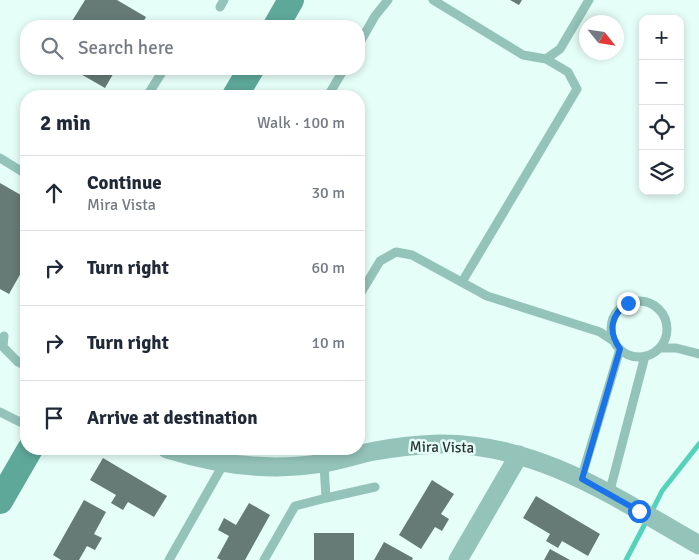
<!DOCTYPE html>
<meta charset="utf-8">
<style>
:root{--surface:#fff;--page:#f2f2f3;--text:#1f2937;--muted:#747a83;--line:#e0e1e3}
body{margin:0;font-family:Signika,sans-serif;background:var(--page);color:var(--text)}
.controls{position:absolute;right:15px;top:15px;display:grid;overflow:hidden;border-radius:10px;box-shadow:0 2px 8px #0003}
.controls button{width:45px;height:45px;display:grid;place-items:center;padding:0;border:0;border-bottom:1px solid var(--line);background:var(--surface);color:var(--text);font:25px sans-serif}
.compass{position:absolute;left:579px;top:15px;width:45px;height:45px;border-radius:50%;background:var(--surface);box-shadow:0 2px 8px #0003;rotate:120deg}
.stop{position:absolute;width:15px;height:15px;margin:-11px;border:4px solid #1a73e8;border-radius:50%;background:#fff}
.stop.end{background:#1a73e8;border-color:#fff;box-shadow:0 1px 5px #0008}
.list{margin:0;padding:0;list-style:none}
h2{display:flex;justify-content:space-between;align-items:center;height:65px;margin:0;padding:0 20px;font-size:21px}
h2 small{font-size:16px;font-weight:400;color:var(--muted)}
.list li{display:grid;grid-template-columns:32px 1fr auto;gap:15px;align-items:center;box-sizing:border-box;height:75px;padding:0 20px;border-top:1px solid var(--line)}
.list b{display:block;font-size:19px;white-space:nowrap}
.list p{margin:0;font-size:16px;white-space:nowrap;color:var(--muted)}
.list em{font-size:16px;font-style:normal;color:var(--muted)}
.icon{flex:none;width:28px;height:28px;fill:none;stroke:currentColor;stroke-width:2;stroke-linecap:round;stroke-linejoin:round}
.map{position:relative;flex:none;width:699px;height:560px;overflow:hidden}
.search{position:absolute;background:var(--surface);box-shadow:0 2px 8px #0003;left:20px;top:20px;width:345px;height:55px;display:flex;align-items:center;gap:12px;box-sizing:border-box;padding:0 18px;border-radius:20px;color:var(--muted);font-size:19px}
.panel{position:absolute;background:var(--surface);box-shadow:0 2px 8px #0003;left:20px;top:90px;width:345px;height:365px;border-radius:20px}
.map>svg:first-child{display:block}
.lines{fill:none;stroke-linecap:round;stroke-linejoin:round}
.stream{stroke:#55d2bc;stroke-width:5}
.building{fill:#667b76}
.lane{stroke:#94c3b9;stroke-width:9}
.street{stroke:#94c3b9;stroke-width:19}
.secondary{stroke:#5ea89a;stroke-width:26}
.route{stroke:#1a73e8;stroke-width:6}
.labels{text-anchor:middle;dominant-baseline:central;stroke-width:5;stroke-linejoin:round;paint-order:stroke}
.street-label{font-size:15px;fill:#2a3331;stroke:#e6fef8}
</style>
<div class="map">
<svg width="699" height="560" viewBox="0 0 699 560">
<rect width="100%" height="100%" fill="#e6fef8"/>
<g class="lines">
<!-- stream -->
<path class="stream" d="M 651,513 L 662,491 L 699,444
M 626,560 L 647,520"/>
</g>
<!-- building -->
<path class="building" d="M 85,0 L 117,0 L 146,17 L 141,26 L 69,26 Z
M 510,0 L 522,0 L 519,5 Z
M 72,69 L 116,69 L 105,88 Z
M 0,183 L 26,198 L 26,264 L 9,294 L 0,289 Z
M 103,458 L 167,496 L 154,517 L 128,502 L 123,510 L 111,503 L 116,495 L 90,480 Z
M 432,480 L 454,494 L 441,514 L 449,519 L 442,531 L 435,527 L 421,549 L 399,535 Z
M 536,496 L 600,534 L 588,556 L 562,541 L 558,548 L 546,541 L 550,534 L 523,518 Z
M 84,500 L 106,512 L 94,534 L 102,538 L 95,550 L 87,546 L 79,560 L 61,560 L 53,555 Z
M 249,503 L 270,515 L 245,560 L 221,560 L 217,558 L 229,536 L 218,530 L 224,518 L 236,525 Z
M 314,533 L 354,533 L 354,560 L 314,560 Z
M 384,542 L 413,558 L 412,560 L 374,560 Z
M 550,549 L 570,560 L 544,560 Z"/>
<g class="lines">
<!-- lane -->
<path class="lane" d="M 433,0 L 523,55 L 546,59 L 560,49 L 589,0
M 220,7 L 224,0
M 359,44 L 375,16 L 388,0
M 147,96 L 164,69
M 328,96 L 344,69
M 0,158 L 26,174
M 462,282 L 577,89 L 568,72 L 546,59
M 359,296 L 380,261 L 396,252 L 412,255 L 487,296 L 600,332 L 615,342
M611 329a28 28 0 1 1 56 0a28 28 0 1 1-56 0Z
M 4,336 L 3,347 L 18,362 L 26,366
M 660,348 L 676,348 L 699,354
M 0,412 L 26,425
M 581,479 L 620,349
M 609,494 L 645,356
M 326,498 L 375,487
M 169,560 L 224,463
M 264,560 L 295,506 L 326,498 L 323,449"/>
<!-- street -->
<path class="street" d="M 167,449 C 218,465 270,472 323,463 C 341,460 358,454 375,451 C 396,447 417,445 439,444 C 538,443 616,498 699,545
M 458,560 L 519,455"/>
<!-- secondary -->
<path class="secondary" d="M 276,26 L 291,0
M 235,96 L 251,69
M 0,501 L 30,449"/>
</g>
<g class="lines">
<!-- route -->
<path class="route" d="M 628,303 C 610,315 608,332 620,349 L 582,479 L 639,511"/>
</g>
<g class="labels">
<!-- street labels -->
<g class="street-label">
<text transform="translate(442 447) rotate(1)">Mira Vista</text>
</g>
</g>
</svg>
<div class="controls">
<button>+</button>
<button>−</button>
<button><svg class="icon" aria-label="locate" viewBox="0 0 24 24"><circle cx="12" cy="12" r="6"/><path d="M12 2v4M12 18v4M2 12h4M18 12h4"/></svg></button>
<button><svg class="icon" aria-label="layers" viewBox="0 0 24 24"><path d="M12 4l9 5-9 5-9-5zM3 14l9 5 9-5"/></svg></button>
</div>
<svg class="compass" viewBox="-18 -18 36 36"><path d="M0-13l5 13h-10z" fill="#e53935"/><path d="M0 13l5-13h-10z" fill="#747a83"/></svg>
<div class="stop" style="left:639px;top:511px"></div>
<div class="stop end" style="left:628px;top:303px"></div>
<div class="search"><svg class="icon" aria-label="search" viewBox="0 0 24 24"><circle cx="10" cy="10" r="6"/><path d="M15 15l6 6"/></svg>Search here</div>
<section class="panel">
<h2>2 min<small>Walk · 100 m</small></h2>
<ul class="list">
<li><svg class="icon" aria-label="ahead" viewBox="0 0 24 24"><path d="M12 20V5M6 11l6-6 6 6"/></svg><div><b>Continue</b><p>Mira Vista</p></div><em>30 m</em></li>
<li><svg class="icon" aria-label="right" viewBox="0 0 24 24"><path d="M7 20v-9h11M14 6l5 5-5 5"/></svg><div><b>Turn right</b></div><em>60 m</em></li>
<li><svg class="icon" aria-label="right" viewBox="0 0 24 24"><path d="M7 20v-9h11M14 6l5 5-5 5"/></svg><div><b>Turn right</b></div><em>10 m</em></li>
<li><svg class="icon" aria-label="arrive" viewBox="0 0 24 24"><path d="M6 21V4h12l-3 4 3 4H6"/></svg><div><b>Arrive at destination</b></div></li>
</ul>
</section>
</div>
